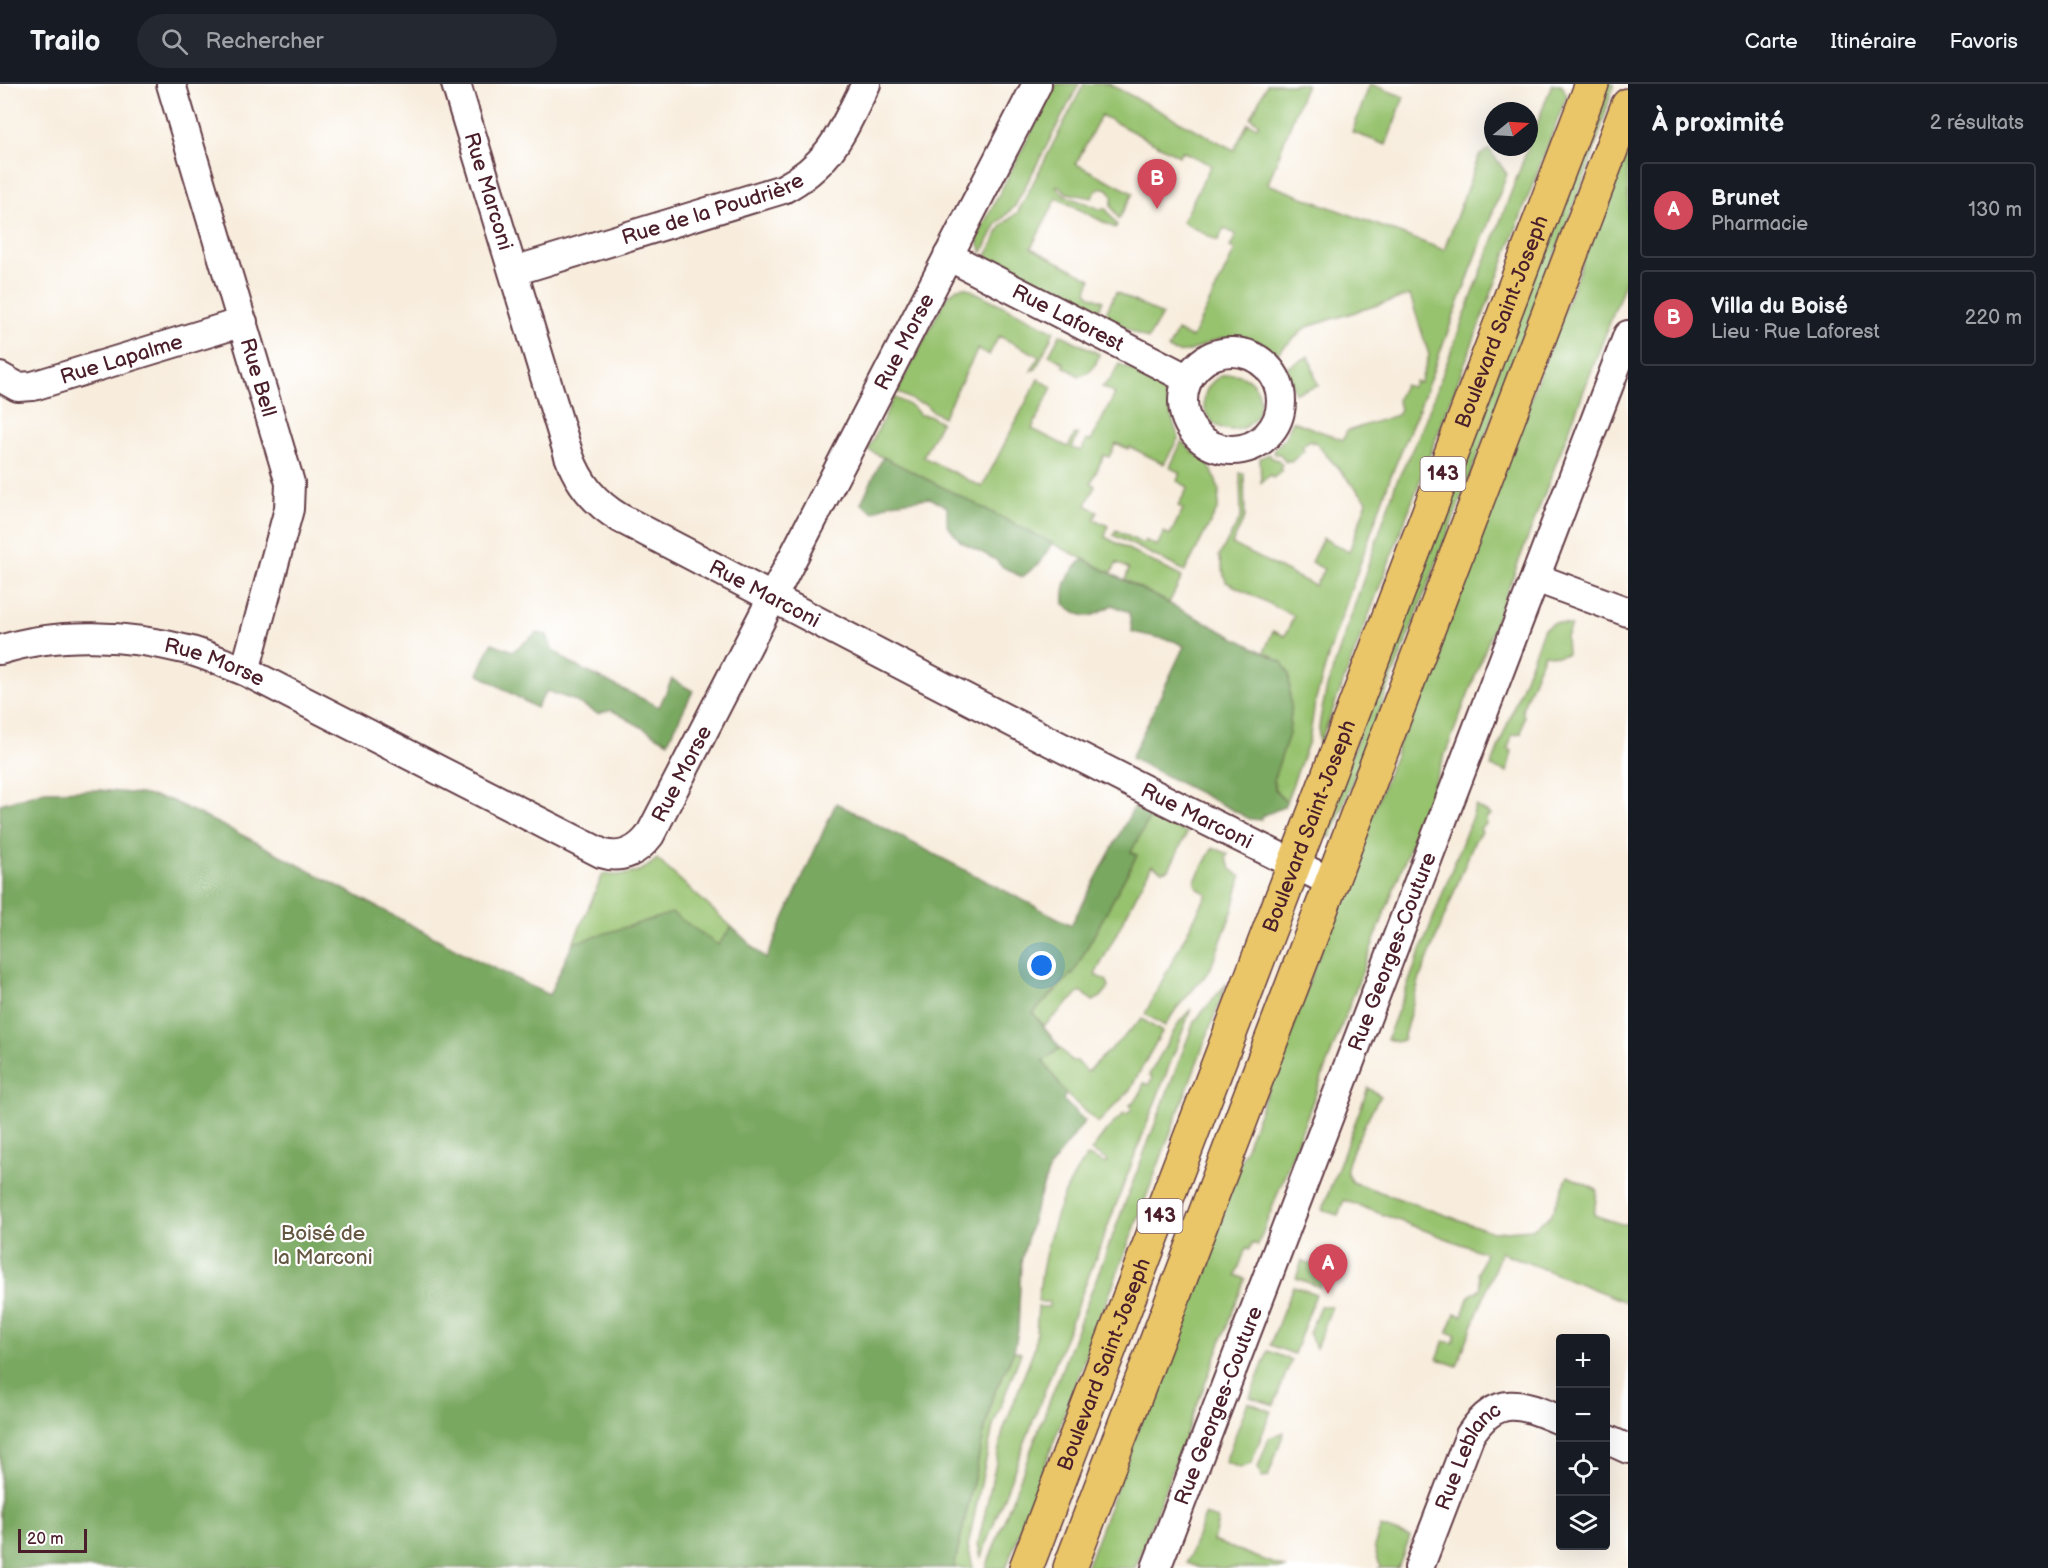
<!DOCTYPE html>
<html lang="fr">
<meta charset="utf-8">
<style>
:root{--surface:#171b24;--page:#242831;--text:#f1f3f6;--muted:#9ea1a6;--line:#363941;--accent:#d1495b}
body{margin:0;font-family:"Balsamiq Sans",sans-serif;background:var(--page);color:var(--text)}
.controls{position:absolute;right:18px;bottom:18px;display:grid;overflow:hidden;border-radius:6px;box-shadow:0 6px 24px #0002}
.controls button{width:54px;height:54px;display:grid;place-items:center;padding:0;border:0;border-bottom:2px solid var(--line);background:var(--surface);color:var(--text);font:30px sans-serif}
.compass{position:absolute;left:1484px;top:18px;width:54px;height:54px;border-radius:50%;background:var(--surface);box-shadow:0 6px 24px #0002;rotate:72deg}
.scale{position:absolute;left:18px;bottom:15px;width:69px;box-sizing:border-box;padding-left:6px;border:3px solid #4a1f2b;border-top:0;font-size:16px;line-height:21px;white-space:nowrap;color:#4a1f2b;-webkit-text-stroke:4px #fff;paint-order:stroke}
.you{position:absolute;left:1042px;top:882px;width:21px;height:21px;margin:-15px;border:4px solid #fff;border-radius:50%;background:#1a73e8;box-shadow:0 0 0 9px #1a73e833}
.badge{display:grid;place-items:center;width:39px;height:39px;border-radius:50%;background:var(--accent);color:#fff;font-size:20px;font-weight:700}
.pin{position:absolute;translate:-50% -50px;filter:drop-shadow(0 2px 3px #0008)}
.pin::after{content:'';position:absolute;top:32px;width:21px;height:18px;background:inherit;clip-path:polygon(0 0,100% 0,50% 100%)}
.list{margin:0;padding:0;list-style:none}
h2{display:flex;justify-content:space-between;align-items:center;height:78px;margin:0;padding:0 24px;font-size:26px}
h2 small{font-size:20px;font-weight:400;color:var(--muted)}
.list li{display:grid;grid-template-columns:39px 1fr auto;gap:18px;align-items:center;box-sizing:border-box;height:96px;margin:0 12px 12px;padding:0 12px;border:2px solid var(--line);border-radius:6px}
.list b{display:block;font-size:22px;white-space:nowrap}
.list p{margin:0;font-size:20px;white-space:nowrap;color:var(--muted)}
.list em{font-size:20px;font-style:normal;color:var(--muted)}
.icon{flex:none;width:33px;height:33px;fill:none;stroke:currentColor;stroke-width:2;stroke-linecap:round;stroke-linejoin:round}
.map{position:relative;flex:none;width:1628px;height:1484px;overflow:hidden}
header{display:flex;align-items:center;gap:36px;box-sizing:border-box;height:84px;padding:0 30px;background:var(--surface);border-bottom:2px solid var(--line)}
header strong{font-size:28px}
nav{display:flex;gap:33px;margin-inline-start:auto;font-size:21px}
.search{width:420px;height:54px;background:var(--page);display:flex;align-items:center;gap:15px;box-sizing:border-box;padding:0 21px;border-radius:33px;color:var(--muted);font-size:22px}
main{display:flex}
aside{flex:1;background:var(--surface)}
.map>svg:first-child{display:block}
.green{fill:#97c26e;stroke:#70704c;stroke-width:1.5}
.forest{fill:#79a861;stroke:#626446;stroke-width:1.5}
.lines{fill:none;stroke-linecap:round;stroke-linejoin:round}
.minor-casing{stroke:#643e46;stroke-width:32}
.major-casing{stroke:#643e46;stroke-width:36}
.minor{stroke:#fff;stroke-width:28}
.major{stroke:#eac669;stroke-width:33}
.labels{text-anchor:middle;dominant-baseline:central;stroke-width:4.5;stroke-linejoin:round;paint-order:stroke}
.shield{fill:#fff;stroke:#80626b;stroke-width:1.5}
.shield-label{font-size:20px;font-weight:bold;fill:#4a1f2b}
.street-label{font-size:21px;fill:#4a1f2b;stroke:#fff}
.park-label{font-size:21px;fill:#655842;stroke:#fff}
</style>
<header>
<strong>Trailo</strong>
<div class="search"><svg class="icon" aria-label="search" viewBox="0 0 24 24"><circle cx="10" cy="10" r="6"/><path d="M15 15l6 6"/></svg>Rechercher</div>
<nav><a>Carte</a><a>Itinéraire</a><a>Favoris</a></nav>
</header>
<main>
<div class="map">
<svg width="1628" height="1484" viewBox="0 0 1628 1484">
<rect width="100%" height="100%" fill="#fff"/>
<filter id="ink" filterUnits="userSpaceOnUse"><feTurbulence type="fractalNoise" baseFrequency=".0167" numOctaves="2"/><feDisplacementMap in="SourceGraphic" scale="12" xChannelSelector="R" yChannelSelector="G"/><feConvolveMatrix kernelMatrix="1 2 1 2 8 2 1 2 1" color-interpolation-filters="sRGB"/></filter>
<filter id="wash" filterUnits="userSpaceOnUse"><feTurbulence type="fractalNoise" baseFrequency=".008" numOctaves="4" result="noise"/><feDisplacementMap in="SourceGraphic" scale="24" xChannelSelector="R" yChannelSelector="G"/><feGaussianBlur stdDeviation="1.35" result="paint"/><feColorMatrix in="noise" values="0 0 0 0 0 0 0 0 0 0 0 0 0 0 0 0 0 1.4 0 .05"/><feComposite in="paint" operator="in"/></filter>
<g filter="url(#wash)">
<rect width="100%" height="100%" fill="#f8eddd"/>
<!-- green -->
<path class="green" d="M 1056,0 L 1079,0 L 1015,122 L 997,140 L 982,169 L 977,155 L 979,149 Z
M 1084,0 L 1109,0 L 1234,66 L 1248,39 L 1257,43 L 1259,39 L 1251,34 L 1267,0 L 1306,0 L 1268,100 L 1444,166 L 1479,72 L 1489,65 L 1507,90 L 1420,322 L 1390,394 L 1330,566 L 1315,619 L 1309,657 L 1286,718 L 1275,706 L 1274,693 L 1289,649 L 1291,627 L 1273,572 L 1264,568 L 1273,547 L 1285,552 L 1294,532 L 1226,498 L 1219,472 L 1241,433 L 1240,389 L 1244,389 L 1245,433 L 1232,460 L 1315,502 L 1324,485 L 1311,478 L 1323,454 L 1349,468 L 1367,417 L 1314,357 L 1312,359 L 1310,356 L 1302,363 L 1304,367 L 1291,378 L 1288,376 L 1286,378 L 1280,370 L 1275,370 L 1273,367 L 1284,355 L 1293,337 L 1343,356 L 1347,347 L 1397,331 L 1400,325 L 1397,315 L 1404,301 L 1412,303 L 1415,297 L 1420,299 L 1429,271 L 1410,211 L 1307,243 L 1275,271 C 1257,258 1235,249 1213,257 C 1197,263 1185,274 1168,265 L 1177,247 L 1192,254 L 1235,166 L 1230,163 L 1236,151 L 1224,144 L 1218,157 L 1182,138 L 1211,81 L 1182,67 L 1179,72 L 1101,31 L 1076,80 L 1133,109 L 1119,135 L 1111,122 C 1117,104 1099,96 1092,114 L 1067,109 L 1059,102 L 1056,102 C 1067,118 1085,116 1099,125 L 1106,125 L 1117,141 L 1115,144 L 1057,114 L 1031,164 L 1091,195 L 1087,207 L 1089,211 L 1103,217 L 1097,230 L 986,173 L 1002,141 L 1018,128 Z
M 1370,0 L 1404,13 L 1386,61 L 1352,48 Z
M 1552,0 L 1561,0 L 1567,11 L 1319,662 C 1317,641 1323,622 1327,603 L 1396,399 L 1421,347 Z
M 1607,0 L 1614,0 L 1591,77 L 1331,753 L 1327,753 L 1322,748 Z
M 1628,58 L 1628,191 L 1258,1161 L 1252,1159 L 1250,1165 L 1246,1164 L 1236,1191 L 1245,1195 L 1135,1484 L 1086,1484 Z
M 965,203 L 1054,247 L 1036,285 L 1031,287 L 1039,272 L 999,252 L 989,271 L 978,265 L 943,333 L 932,327 L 925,320 L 916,318 L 897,308 L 946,214 L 957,204 Z
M 1116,208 L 1162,231 L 1148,255 L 1104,233 Z
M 1060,250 L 1099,270 C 1096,282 1092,289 1079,292 L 1063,282 L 1064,279 L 1049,271 Z
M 1309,272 L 1318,302 L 1295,309 L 1286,284 Z
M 1119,280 C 1138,289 1161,295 1167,317 C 1171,329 1173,341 1179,353 L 1164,380 L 1130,363 L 1128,365 L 1116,359 L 1109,373 L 1104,371 L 1091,399 L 1095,402 L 1086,421 L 1098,428 L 1094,435 L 1108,442 L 1105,453 L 1182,493 L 1169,519 L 1125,496 L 1129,485 L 1117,479 L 1111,489 L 868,366 L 894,313 L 913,323 L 920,331 L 930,332 L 941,338 L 923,373 L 982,403 L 1038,295 L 1052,303 L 1032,345 L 1068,363 L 1075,350 L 1078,351 L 1072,364 L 1081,367 L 1087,356 L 1091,357 L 1115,310 L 1102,303 L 1110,296 Z
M1204 318a28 28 0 1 1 56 0a28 28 0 1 1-56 0Z
M 1182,357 L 1194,369 L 1207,377 L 1216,396 L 1219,407 L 1218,424 L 1185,487 L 1113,451 L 1116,446 L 1143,460 L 1145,456 L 1157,462 L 1164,448 L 1170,451 L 1183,425 L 1178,422 L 1188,403 L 1177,397 L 1180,389 L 1170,383 Z
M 1269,370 L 1272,374 L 1278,376 L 1282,381 L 1279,384 L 1282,387 L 1273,394 L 1270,391 L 1261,399 L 1260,374 Z
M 1553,539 L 1560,539 L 1571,542 L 1566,553 L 1567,570 L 1559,572 L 1544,570 L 1522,625 L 1524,633 L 1521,650 L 1512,651 L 1508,665 L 1512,667 L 1507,688 L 1491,683 L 1544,544 Z
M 1476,722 L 1491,731 L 1486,734 L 1486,740 L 1480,744 L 1482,748 L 1474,758 L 1419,897 L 1403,956 L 1397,958 L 1387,955 Z
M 1151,731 L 1187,749 L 1169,785 L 1162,787 L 1152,781 L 1095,891 L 1107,897 L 1109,903 L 1101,913 L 1093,917 L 1081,907 L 1044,942 L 1033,929 L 1074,888 L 1137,771 L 1131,768 Z
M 1213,763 L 1228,770 L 1226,774 L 1231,785 L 1241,793 L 1233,825 L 1210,886 L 1176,925 L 1165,942 L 1145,930 L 1207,810 C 1201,806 1194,805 1195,796 Z
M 657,775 L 732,843 L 718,862 L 573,859 L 603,790 C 624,793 641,790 657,775 Z
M 1227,899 L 1006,1484 L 986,1484 L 1194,938 Z
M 1191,925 L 981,1473 L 978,1460 L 1003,1347 L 1035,1262 L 1038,1223 L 1049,1223 L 1049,1218 L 1038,1218 C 1042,1173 1058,1106 1088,1072 L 1106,1080 L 1107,1076 L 1091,1067 L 1107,1046 L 1124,1029 L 1127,1030 L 1132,1025 L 1130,1021 L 1139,1012 L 1144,999 L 1149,1001 L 1152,993 L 1149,991 L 1180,937 Z
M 1142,935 L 1162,948 L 1129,1007 L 1098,1039 L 1066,1010 L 1043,977 L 1060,964 L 1072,977 L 1077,977 L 1087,988 Z
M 1368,1004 L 1381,1012 C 1373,1022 1345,1077 1347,1089 C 1347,1090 1351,1097 1352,1098 L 1493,1148 L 1532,1145 L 1551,1131 L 1568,1092 L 1597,1106 L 1594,1131 L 1621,1140 L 1628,1140 L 1628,1219 L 1501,1168 L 1457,1282 L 1437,1275 L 1444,1257 L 1453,1259 L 1456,1251 L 1448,1248 L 1455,1229 L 1462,1232 L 1469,1212 L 1481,1205 L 1478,1189 L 1485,1169 L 1344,1116 L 1338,1131 L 1322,1126 Z
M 1302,1177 L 1326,1186 L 1320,1203 L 1296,1194 Z
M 1293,1202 L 1316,1210 L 1294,1270 L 1270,1261 Z
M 1320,1222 L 1332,1222 L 1316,1264 L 1309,1249 Z
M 1014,1267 L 1021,1269 L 993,1342 L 968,1462 L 973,1484 L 954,1484 L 992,1314 Z
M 1268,1267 L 1291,1276 L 1274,1321 L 1250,1313 Z
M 1248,1318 L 1271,1327 L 1251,1380 L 1240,1384 L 1225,1378 Z
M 1284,1348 L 1268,1393 L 1262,1394 L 1258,1383 L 1269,1354 Z
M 1205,1431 L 1217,1435 L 1218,1438 L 1213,1457 L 1286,1484 L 1201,1484 L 1187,1479 Z
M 1381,1443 L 1410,1453 L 1398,1484 L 1378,1484 L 1380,1482 L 1374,1462 Z"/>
<!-- forest -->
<path class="forest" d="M 883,373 L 895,379 L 1052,459 L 1041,478 L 1022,493 L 1001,482 L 996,476 L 960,457 L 947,441 L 947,423 L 930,414 L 891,419 L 873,428 L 861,419 Z
M 1083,475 L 1282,578 L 1289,590 L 1291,627 L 1289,650 L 1274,694 L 1275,706 L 1286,718 L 1284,723 L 1262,732 L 1261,736 L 1250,735 L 1131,674 L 1184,562 L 1174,557 L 1132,548 L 1129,528 L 1112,521 C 1089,535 1086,537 1064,520 C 1062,499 1069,489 1083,475 Z
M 537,549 L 547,551 L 552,565 L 574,581 L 659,623 L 672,595 L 693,607 L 668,658 L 611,626 L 598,630 L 573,616 L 547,607 L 536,624 L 478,590 L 492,559 L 513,567 Z
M 100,706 L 140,710 L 170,716 L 248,754 L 475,875 L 549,911 L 573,859 L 672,829 L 718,861 L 732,843 L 766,875 L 836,719 L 1071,841 L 1134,723 L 1151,731 L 1131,768 L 1137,771 L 1074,888 L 1033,929 L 1060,964 L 1043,977 L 1066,1010 L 1063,1016 L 1085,1037 L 1050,1083 L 1035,1126 L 1021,1178 L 1018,1247 L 1014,1267 L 992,1314 L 954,1484 L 0,1484 L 0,720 L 45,707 Z"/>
</g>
<g filter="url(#ink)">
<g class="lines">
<!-- minor casing -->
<g class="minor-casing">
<g id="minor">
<path id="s1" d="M 171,0 L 290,399 L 289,425 L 245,587"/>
<path id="s2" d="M 456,0 L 569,372 C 579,400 595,419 620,434 C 856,557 1092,682 1331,798"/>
<path id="s3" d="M 948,172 L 1188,295"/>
<path id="s4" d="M 514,187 L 783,105 C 832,79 842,47 866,0"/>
<circle cx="1232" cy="317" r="49"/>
<path id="s5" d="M 0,293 L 18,303 L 33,302 L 243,238"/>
<path d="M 1536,494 L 1628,528"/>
<path id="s6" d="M 0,566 C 59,547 129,551 188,566 C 207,571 226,580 245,587 L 601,769 C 622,776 638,767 650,751 L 1037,0"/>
<path d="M 1606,1355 L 1628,1365"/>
<path id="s7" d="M 1156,1484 L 1628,251"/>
<path id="s8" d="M 1419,1484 L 1470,1351 C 1497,1309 1522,1320 1560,1336"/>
</g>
</g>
<!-- major casing -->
<g class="major-casing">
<g id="major">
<path id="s9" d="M 1026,1484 L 1592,0"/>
<path d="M 1070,1484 L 1628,21"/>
</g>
</g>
<!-- minor -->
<use href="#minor" class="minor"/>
<!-- major -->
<use href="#major" class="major"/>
</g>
</g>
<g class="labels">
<!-- shield labels -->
<g class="shield">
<rect x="1420.5" y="373" width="45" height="34" rx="4.5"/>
<rect x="1137.5" y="1115" width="45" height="34" rx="4.5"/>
</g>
<g class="shield-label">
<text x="1443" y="390">143</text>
<text x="1160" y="1132">143</text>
</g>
<!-- street labels -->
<g class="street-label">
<text stroke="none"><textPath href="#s2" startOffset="112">Rue Marconi</textPath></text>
<text stroke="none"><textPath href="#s4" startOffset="208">Rue de la Poudrière</textPath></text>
<text stroke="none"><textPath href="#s3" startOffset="135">Rue Laforest</textPath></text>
<text stroke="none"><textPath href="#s9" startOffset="1334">Boulevard Saint-Joseph</textPath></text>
<text stroke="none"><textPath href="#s6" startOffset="1262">Rue Morse</textPath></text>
<text stroke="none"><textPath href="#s5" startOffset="128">Rue Lapalme</textPath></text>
<text stroke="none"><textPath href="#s1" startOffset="306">Rue Bell</textPath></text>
<text stroke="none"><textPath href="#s2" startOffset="634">Rue Marconi</textPath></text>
<text stroke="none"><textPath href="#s6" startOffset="219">Rue Morse</textPath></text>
<text stroke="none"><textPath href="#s6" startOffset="776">Rue Morse</textPath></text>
<text stroke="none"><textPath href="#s2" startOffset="1120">Rue Marconi</textPath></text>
<text stroke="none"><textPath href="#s9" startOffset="794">Boulevard Saint-Joseph</textPath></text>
<text stroke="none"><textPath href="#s7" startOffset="660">Rue Georges-Couture</textPath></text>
<text stroke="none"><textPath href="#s9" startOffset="218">Boulevard Saint-Joseph</textPath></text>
<text stroke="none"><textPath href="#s7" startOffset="174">Rue Georges-Couture</textPath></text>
<text stroke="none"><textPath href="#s8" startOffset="123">Rue Leblanc</textPath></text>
</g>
<!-- park labels -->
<g class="park-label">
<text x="323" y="1149">Boisé de<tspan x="323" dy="24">la Marconi</tspan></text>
</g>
</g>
</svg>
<div class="controls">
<button>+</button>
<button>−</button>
<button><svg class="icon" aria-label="locate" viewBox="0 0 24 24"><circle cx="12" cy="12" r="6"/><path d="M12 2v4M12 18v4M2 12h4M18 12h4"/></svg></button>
<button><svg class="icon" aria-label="layers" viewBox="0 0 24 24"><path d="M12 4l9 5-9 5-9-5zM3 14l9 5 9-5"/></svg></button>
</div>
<svg class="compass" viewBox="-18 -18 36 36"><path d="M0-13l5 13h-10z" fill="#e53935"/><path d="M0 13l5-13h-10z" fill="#9ea1a6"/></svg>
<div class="scale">20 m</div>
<div class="you"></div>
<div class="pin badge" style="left:1328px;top:1210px">A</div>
<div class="pin badge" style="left:1157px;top:125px">B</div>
</div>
<aside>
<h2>À proximité<small>2 résultats</small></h2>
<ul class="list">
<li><span class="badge">A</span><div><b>Brunet</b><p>Pharmacie</p></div><em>130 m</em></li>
<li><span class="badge">B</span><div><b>Villa du Boisé</b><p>Lieu · Rue Laforest</p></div><em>220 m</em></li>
</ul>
</aside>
</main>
